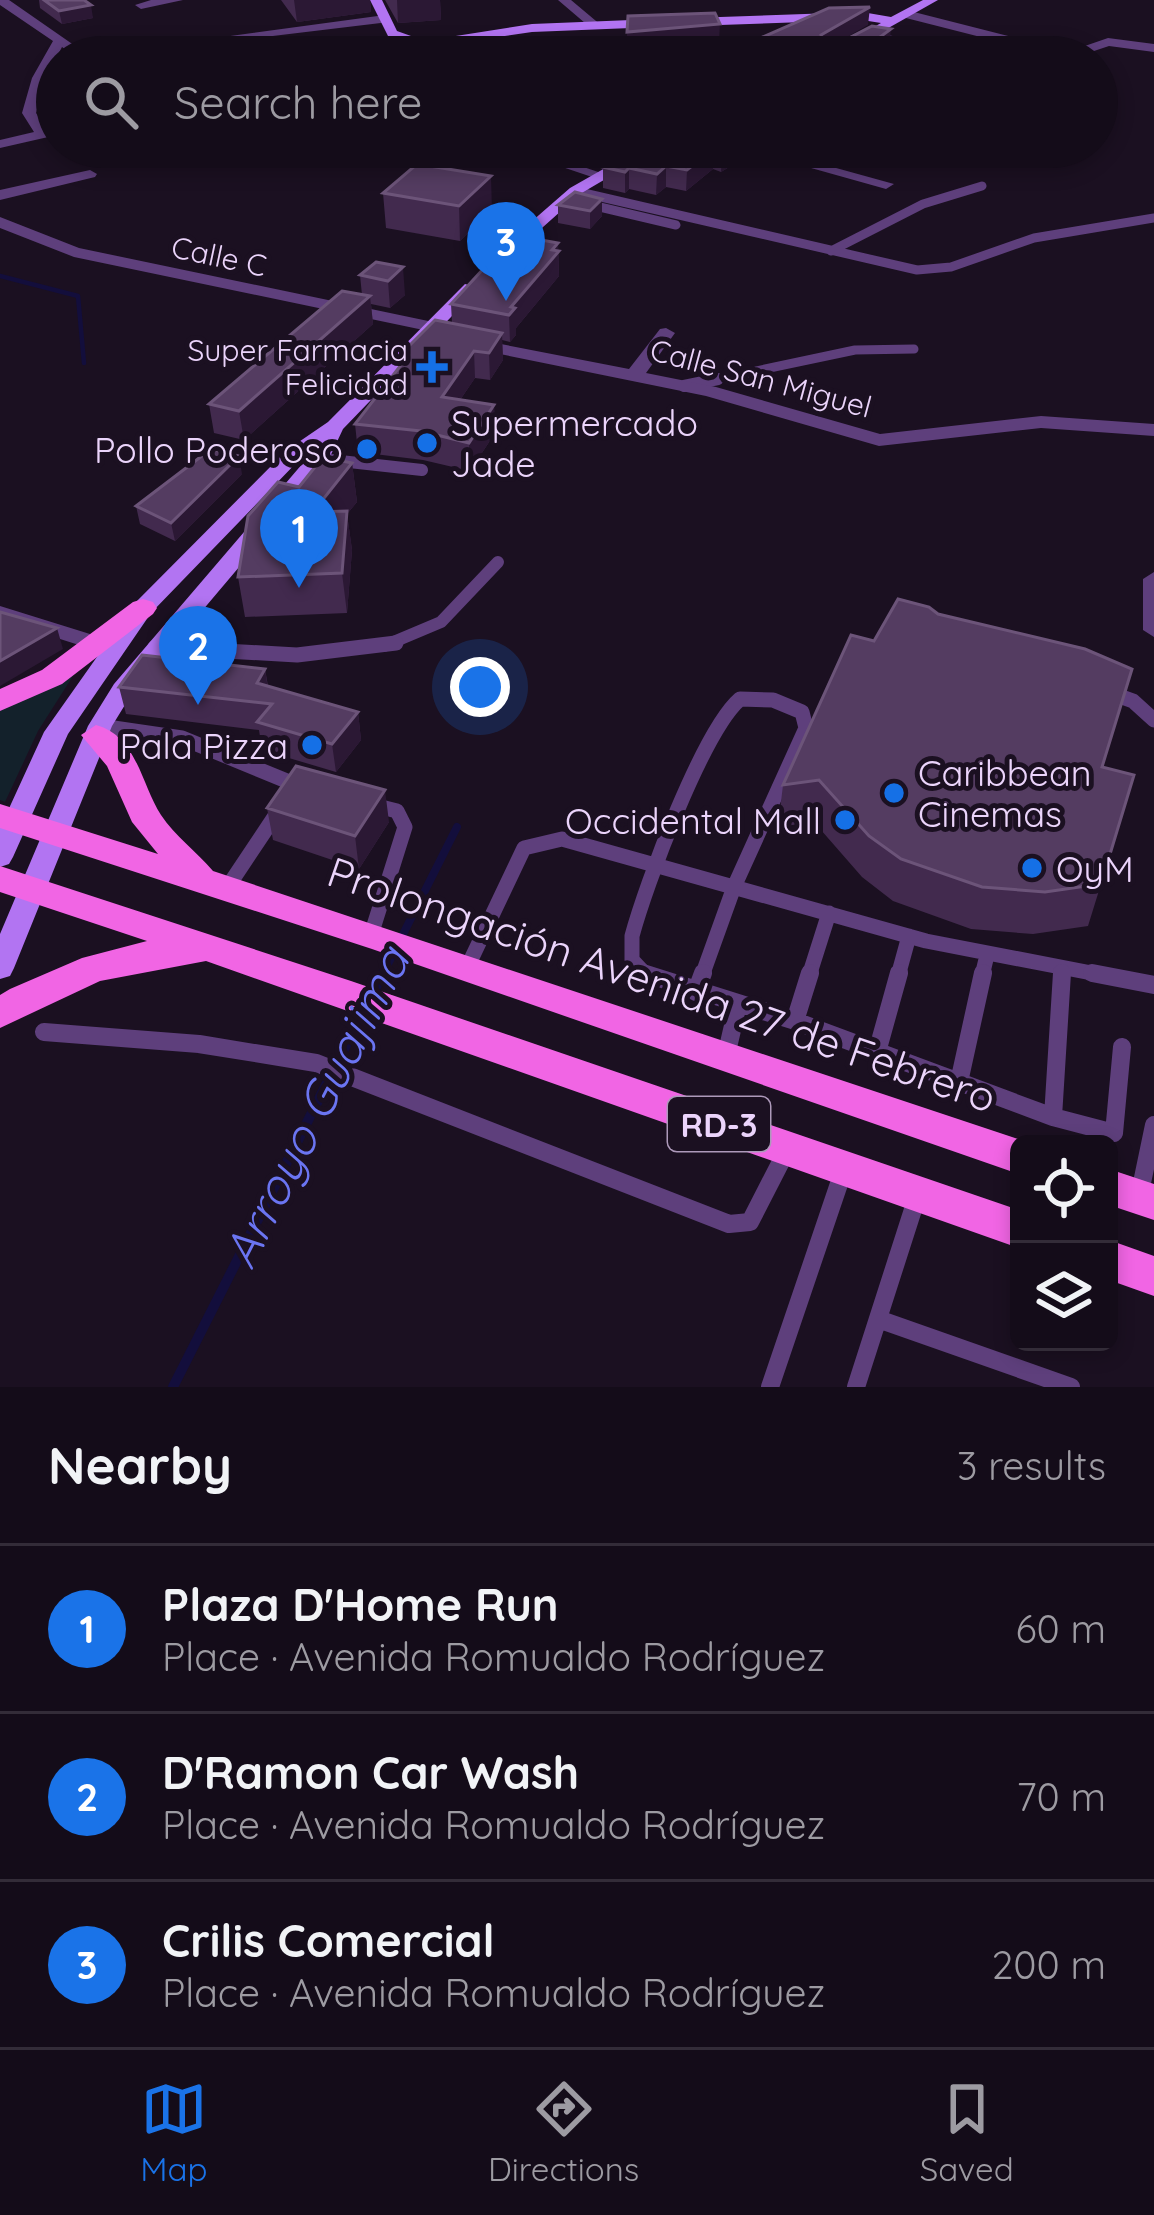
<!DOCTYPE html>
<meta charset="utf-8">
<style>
:root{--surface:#140c19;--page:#211a26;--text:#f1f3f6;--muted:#9d9ba2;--line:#332c38;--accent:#1a73e8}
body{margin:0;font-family:Quicksand,sans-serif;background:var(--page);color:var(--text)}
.controls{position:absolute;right:36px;bottom:36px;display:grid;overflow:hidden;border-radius:18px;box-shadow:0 6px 18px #0003}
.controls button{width:108px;height:108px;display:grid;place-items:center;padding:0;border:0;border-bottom:3px solid var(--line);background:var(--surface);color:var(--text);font:60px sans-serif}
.you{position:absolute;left:480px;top:687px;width:42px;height:42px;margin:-30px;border:9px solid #fff;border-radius:50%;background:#1a73e8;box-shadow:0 0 0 18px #1a73e833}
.badge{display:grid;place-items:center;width:78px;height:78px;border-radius:50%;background:var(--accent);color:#fff;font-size:39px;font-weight:700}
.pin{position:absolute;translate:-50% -99px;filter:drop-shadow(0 3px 6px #0008)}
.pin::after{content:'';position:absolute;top:63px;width:42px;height:36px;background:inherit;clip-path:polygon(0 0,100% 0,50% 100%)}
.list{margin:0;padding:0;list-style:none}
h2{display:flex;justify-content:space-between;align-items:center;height:156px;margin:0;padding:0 48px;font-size:51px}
h2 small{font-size:39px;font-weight:400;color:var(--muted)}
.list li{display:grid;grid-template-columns:78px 1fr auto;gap:36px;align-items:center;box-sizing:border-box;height:168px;padding:0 48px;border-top:3px solid var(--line)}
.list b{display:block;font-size:45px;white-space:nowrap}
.list p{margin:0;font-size:39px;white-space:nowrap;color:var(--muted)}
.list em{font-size:39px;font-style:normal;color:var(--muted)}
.icon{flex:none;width:66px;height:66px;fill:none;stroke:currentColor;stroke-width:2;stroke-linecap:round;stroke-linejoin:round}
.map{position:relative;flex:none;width:1154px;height:1387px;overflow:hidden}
.search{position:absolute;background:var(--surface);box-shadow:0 6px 18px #0003;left:36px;right:36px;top:36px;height:132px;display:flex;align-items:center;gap:30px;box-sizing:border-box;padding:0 42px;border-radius:66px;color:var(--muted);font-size:45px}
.sheet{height:660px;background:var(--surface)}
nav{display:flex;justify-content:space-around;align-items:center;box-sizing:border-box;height:168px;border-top:3px solid var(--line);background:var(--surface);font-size:33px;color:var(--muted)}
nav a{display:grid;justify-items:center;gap:6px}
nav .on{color:var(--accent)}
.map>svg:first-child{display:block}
.green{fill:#13212b}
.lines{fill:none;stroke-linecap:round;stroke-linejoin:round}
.stream-far2{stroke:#130e3c;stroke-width:4.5}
.stream-far1{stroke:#130e3c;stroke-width:8}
.stream{stroke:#130e3c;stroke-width:10}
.lane-far3{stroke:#5e3f7c;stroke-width:9}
.lane-far2{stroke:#5e3f7c;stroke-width:12}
.lane-far1{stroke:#5e3f7c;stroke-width:15}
.lane{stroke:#5e3f7c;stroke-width:18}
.street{fill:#5e3f7c;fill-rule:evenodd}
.secondary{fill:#b274f2;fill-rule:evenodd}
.primary{fill:#f165e4;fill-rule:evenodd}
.wall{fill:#422a4e}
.shaded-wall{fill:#2b1834}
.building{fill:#543c61;stroke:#6c5479;stroke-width:3}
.poi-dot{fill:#1570e6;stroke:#1b1021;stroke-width:4.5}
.labels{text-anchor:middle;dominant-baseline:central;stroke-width:10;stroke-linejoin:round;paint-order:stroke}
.far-street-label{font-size:30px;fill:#ebd4fb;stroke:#1b1021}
.far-poi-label{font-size:30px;fill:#ebd4fb;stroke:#1b1021;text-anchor:end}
.shield{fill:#1b1021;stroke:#ad99ba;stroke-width:3}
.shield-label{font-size:33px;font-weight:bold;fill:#ebd4fb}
.poi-label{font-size:36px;fill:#ebd4fb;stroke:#1b1021;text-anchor:start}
.near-street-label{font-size:42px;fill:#ebd4fb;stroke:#1b1021}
.near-water-label{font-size:48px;font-style:italic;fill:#6b75f2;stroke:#1b1021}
</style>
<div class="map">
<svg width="1154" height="1387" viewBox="0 0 1154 1387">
<rect width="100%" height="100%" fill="#1b1021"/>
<!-- green -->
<path class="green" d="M 78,668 L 38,731 L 5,802 L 0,800 L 0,708 Z"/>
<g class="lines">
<!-- stream-far2 -->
<path class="stream-far2" d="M 0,276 L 78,296 L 84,363"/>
<!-- stream-far1 -->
<path class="stream-far1" d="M 382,976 L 457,827"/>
<!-- stream -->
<path class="stream" d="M 372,995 L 383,973
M 173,1387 L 365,1008"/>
<!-- lane-far3 -->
<path class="lane-far3" d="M 575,191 L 917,270 L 951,267 L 1034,238 L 1154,218
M 587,204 L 676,225
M 831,251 L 923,204 L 982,186
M 704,382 L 855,350 L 914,349"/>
<!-- lane-far2 -->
<path class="lane-far2" d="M 684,386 L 718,379
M 331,460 L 422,470
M 384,646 L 441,622 L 498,562"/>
<!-- lane-far1 -->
<path class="lane-far1" d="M 155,647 L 297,655 L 396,643
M 1108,692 L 1133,701 L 1154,720
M 100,726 L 182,738 L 299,786
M 227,888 L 277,813
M 371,935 L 405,827 L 397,811 L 373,805
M 467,968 L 524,848 L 562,839 L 926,941 L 1107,976
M 647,976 L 632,960 L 632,936 C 646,884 703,731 740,699 L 773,700 L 802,712 L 806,728 L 734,887 L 702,976
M 809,976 L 829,913
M 898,976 L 909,936
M 982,976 L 987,955
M 1062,976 L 1062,969"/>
<!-- lane -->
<path class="lane" d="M 643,973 L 795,1021 L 810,973
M 1092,973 L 1154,985
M 696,992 L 703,973
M 795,1021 L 1053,1117 L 1062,973
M 44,1032 L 199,1044 L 316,1063 L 729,1224 L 750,1222 L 788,1148
M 877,1052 L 899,973
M 726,1056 L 738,1004
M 959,1082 L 983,973
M 1053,1117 L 1114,1133 L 1122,1047
M 1139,1197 L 1154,1125
M 878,1319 L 1071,1387
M 770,1387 L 843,1172
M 856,1387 L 918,1194"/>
<!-- street -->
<path class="street" d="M 0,0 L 9,0 L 91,57 L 76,57 L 62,47 L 46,78 L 36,113 L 47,129 L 57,127 L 57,135 L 0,148 L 0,140 L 34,132 L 22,113 L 32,78 L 53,41 L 0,5 Z
M 151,0 L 183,0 L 141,9 L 135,5 Z
M 558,0 L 571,0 L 602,26 L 592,29 Z
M 906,10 L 1028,41 L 1079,48 L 1108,38 L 1154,44 L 1154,52 L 1109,46 L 1076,57 L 1058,57 L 1063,53 L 1028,49 L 902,17 Z
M 385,15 L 389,22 L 207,44 L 201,40 Z
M 867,31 L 980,53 L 986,57 L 960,57 L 863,38 L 863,32 Z
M 412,36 L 418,40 L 425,57 L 413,57 L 406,40 Z
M 503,147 L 525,147 L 607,175 L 595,178 Z
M 736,147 L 760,147 L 894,184 L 886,189 Z
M 938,147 L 968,147 L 1006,157 L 999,161 Z
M 90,170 L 97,174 L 95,177 L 0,200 L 0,190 Z
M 0,217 L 79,248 L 433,322 L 442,327 L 433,332 L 74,257 L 0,228 Z
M 666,328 L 675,333 L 646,373 L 716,387 L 880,434 L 1041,416 L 1154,424 L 1154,436 L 1041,428 L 879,446 L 706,396 L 475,349 L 466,344 L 475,339 L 629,369 L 660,329 Z
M 1154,572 L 1154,637 L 1143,630 L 1143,579 Z
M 0,606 L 106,639 L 110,644 L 98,651 L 0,620 Z"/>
<!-- secondary -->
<path class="secondary" d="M 370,0 L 382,0 L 397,31 L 411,36 L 443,38 L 532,24 L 656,19 L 662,23 L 656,27 L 532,32 L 443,45 L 408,43 L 388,36 Z
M 923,0 L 938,0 L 837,57 L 821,57 L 881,23 L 862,20 L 691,26 L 685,22 L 691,18 L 862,12 L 891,17 Z
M 642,147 L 660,147 L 580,194 L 505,261 L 493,261 L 493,255 L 570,188 Z
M 465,284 L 479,288 L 343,429 L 327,463 L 131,695 L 112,726 L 14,968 L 10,976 L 0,979 L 0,934 L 88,726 L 114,684 L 315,449 L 301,458 L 151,613 L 68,734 L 13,857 L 9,864 L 0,867 L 0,828 L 44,732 L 135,603 L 287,450 L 328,422 Z"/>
<!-- primary -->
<path class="primary" d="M 143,599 L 153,602 L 157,608 L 153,614 L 62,684 L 0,711 L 0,689 L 42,670 L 133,602 Z
M 96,725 C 137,736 141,784 161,815 C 175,836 197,852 213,871 L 1033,1144 L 1019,1144 L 1019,1174 L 372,949 L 0,828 L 0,804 L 158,854 L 132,822 L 107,766 L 81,735 Z
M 0,866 L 351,981 L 1019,1210 L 1019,1248 L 206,961 L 100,981 L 0,1028 L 0,995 L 10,989 L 82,958 L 147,941 L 0,892 Z
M 1109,1169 L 1154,1184 L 1154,1220 L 1109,1205 Z
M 1109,1240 L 1154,1256 L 1154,1296 L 1109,1280 Z"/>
</g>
<!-- wall -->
<path class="wall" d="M 39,0 L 84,0 L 93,18 L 62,24 L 40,8 Z
M 281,0 L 370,0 L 371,12 L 297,22 Z
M 385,0 L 440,0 L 441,20 L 398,23 Z
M 539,147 L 633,147 L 597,167 Z
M 636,147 L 748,147 L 747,156 L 721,172 L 713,169 L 686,191 L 666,187 L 656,195 L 629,189 L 625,193 L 603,188 L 603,167 Z
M 383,193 L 492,211 L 460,241 L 386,228 Z
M 602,199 L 602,216 L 590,229 L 558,223 L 558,205 Z
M 558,243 L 559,276 L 516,328 L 516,335 L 510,342 L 502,340 L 503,360 L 490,380 L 475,378 L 460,400 L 494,405 L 495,433 L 470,471 L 423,460 L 358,452 L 355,424 L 401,366 L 400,355 L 452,323 L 451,304 Z
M 376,262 L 405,295 L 390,308 L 371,304 L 373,324 L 244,440 L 214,433 L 209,404 L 362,295 L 360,275 Z
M 352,463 L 357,502 L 347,514 L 352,550 L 347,613 L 245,617 L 238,577 L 299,487 Z
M 242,474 L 175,541 L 140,524 L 136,506 Z
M 874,641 L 1102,767 L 1101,884 L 1088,926 L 1033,934 L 971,929 L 893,901 L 862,877 L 814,822 L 778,827 L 783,785 Z
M 265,669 L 268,686 L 358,712 L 361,740 L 336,772 L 262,750 L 259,730 L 126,714 L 119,687 Z
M 267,808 L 389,822 L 359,869 L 273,840 Z"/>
<!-- shaded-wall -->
<path class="shaded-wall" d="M 294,0 L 370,0 L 371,12 L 297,22 Z
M 397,0 L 440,0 L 441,20 L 398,23 Z
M 91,5 L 93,18 L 62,24 L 59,11 Z
M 870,7 L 868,25 L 819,53 L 821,35 Z
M 720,24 L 719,42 L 627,50 L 627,32 Z
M 891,29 L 889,48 L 876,57 L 853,57 Z
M 597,147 L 633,147 L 597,167 Z
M 729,147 L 748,147 L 747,156 L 721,172 L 722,151 Z
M 714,149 L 713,169 L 686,191 L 687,170 Z
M 666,166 L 666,187 L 656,195 L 657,174 Z
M 629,168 L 629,189 L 625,193 L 625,172 Z
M 491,176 L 492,211 L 460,241 L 459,206 Z
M 602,199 L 602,216 L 590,229 L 590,211 Z
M 558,243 L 559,276 L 516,328 L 516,335 L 510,342 L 509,315 L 511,307 Z
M 403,267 L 405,295 L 390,308 L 388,281 Z
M 370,296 L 373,324 L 244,440 L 239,411 Z
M 502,333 L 503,360 L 490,380 L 489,353 Z
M 474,351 L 475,378 L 443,425 L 442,397 Z
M 494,405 L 495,433 L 470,471 L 469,443 Z
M 239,456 L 242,474 L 175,541 L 171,523 Z
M 352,463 L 357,502 L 347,514 L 352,550 L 347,613 L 342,573 L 313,512 Z
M 57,628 L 63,649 L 0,686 L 0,661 Z
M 265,669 L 269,696 L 257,683 Z
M 358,712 L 361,740 L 336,772 L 332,744 Z
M 385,790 L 389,822 L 359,869 L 355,836 Z"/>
<!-- building -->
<path class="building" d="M 44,0 L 84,0 L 91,5 L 59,11 Z
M 870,7 L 821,35 L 823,43 L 841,42 L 872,26 L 891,29 L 853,57 L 717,57 L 829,8 Z
M 715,13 L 720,24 L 627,32 L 628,16 Z
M 636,147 L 729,147 L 722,151 L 714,149 L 687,170 L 666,166 L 657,174 L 629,168 L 625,172 L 603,167 Z
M 417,164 L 491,176 L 459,206 L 383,193 Z
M 575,192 L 602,199 L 590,211 L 558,205 Z
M 519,236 L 558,243 L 552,250 L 559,251 L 511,307 L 515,308 L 509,315 L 451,304 L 508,242 Z
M 376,262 L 403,267 L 388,281 L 360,275 Z
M 342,291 L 370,296 L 239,411 L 209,404 Z
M 435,320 L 502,333 L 489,353 L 474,351 L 442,397 L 494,405 L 469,443 L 421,431 L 355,424 L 408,356 L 400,355 Z
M 211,449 L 239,456 L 171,523 L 136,506 Z
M 323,457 L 352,463 L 313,512 L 347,511 L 342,573 L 238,577 L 248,516 L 278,482 L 299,487 Z
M 898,599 L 929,607 L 938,614 L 1085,649 L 1132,669 L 1102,767 L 1134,775 L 1101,884 L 1045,892 L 982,887 L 901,859 L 869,836 L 819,780 L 783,785 L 851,635 L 874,641 Z
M 0,612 L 57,628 L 0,661 Z
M 142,655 L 265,669 L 257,683 L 358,712 L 332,744 L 257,722 L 272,704 L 119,687 Z
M 296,766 L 385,790 L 355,836 L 267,808 Z"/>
<!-- markers -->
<g class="poi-dot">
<path d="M426 349h12v12h12v12h-12v12h-12v-12h-12v-12h12z"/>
<circle cx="427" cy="443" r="12"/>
<circle cx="367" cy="449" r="12"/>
<circle cx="312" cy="745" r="12"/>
<circle cx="894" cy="793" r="12"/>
<circle cx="845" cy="820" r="12"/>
<circle cx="1032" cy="868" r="12"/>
</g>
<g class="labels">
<!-- far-street labels -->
<g class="far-street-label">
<text transform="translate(219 256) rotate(12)">Calle C</text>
<text transform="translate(761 378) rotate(15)">Calle San Miguel</text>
</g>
<!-- far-poi labels -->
<g class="far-poi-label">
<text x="408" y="350">Super Farmacia<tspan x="408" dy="34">Felicidad</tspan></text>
</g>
<!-- shield labels -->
<rect class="shield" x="668" y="1097" width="102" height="54" rx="9"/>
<g class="shield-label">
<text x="719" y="1124">RD-3</text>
</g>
<!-- poi labels -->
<g class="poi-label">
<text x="451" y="422">Supermercado<tspan x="451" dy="41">Jade</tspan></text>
<text x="343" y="449" text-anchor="end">Pollo Poderoso</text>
<text x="288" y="745" text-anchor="end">Pala Pizza</text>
<text x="918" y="772">Caribbean<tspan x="918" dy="41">Cinemas</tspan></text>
<text x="821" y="820" text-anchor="end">Occidental Mall</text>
<text x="1056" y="868">OyM</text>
</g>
<!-- near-street labels -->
<g class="near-street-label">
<text transform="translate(662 984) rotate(19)">Prolongación Avenida 27 de Febrero</text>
</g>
<!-- near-water labels -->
<g class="near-water-label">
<text transform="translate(315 1107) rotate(-63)">Arroyo Guajima</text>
</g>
</g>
</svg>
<div class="controls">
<button><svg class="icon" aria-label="locate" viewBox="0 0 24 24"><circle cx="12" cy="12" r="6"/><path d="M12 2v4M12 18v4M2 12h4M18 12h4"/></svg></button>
<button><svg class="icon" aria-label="layers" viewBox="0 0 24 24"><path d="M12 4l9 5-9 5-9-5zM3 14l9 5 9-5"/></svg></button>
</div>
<div class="you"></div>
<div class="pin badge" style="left:299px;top:588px">1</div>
<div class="pin badge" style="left:198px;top:705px">2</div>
<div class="pin badge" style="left:506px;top:301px">3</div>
<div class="search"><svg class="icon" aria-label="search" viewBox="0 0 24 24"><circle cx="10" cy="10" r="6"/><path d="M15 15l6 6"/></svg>Search here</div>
</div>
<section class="sheet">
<h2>Nearby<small>3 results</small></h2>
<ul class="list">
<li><span class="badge">1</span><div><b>Plaza D'Home Run</b><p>Place · Avenida Romualdo Rodríguez</p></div><em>60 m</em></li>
<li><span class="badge">2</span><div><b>D'Ramon Car Wash</b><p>Place · Avenida Romualdo Rodríguez</p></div><em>70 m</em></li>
<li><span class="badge">3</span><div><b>Crilis Comercial</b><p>Place · Avenida Romualdo Rodríguez</p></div><em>200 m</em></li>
</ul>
</section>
<nav>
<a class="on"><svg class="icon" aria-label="map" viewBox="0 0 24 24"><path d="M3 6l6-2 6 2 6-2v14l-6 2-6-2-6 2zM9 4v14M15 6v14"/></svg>Map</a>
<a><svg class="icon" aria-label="directions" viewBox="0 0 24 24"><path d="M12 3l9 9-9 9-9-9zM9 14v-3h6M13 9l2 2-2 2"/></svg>Directions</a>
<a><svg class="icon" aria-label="saved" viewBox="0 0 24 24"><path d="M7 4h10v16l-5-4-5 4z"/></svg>Saved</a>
</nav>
